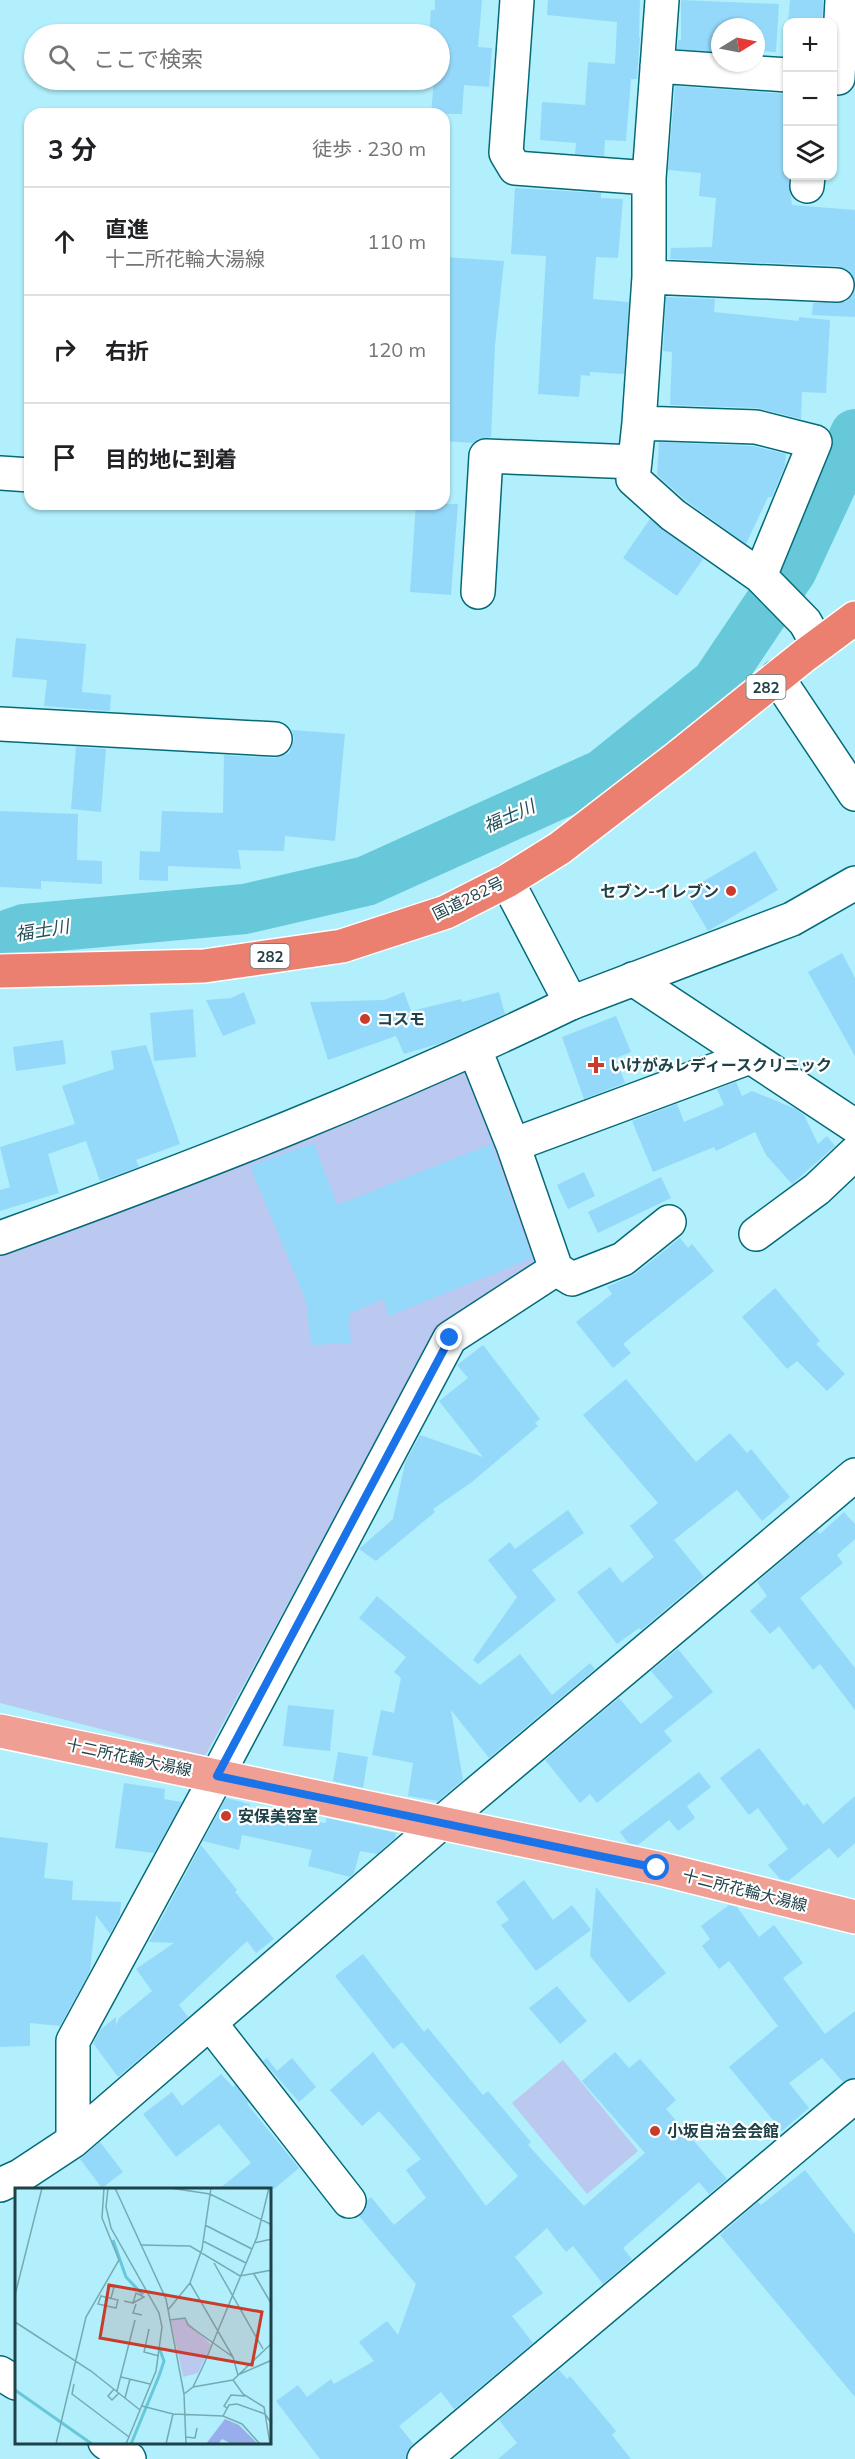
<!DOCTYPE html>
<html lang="ja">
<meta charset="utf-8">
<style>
:root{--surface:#fff;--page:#f6f6f6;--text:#202124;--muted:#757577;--line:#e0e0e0}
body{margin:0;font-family:Mulish,"Noto Sans JP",sans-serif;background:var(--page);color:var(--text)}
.controls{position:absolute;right:18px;top:18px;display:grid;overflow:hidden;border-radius:12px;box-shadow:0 2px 4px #0004}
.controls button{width:54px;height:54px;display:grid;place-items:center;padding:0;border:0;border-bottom:2px solid var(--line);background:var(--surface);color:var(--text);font:30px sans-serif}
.compass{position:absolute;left:711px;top:18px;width:54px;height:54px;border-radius:50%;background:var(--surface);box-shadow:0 2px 4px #0004;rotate:80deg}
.stop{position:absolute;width:18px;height:18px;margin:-14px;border:4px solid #1a73e8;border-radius:50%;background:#fff}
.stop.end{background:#1a73e8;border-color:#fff;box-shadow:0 2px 6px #0008}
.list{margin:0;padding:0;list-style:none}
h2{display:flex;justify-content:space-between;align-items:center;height:78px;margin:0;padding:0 24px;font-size:26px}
h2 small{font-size:20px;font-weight:400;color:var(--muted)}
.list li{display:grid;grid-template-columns:39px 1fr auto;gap:18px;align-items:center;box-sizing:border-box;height:108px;padding:0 24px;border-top:2px solid var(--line)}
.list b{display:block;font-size:22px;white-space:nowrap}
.list p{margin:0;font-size:20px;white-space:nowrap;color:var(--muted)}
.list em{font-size:20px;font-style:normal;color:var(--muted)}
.icon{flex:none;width:33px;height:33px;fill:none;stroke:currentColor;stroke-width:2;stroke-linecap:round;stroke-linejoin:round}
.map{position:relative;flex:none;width:855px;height:2459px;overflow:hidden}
.search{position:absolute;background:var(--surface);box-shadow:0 2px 4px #0004;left:24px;top:24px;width:426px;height:66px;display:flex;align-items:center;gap:15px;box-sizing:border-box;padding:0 21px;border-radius:33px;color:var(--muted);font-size:22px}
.panel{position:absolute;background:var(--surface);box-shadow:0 2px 4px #0004;left:24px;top:108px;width:426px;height:402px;border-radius:18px}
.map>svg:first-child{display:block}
.green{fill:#bbc8f0}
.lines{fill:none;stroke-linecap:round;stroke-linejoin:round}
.river{stroke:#67c8d9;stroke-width:50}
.building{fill:#95d9fa}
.minor-casing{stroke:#036a77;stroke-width:36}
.tertiary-casing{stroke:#036a77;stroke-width:36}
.primary-casing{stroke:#fff;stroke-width:36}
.trunk-casing{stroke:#fff;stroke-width:36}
.minor{stroke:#fff;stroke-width:33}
.tertiary{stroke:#fff;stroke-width:33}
.primary{stroke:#f09f94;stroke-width:33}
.trunk{stroke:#eb7f70;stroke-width:33}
.route{stroke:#1a73e8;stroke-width:8}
.poi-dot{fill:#c93c2c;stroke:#fff;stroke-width:2}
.labels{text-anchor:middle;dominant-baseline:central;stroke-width:4.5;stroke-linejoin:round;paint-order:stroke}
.shield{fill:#fff;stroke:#627b7f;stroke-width:1.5}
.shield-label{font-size:15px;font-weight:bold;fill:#1f4248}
.poi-label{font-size:16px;font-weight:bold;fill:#1f4248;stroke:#fff;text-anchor:start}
.street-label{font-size:16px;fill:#1f4248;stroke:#fff}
.water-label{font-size:18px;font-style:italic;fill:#255058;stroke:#fff}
.inset-river{fill:none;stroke:#67c8d9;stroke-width:3}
.inset-road{fill:none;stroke:#76aab3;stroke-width:1.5}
.view{fill:#c93c2c;fill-opacity:0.15;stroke:#c93c2c;stroke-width:3}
.inset-edge{fill:none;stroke:#1f4248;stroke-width:3}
</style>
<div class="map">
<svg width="855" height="2459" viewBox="0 0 855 2459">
<rect width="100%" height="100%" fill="#b0effb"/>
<!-- green -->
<path class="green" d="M 472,1068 L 548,1261 L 450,1324 L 368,1456 L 205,1756 L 0,1703 L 0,1254 Z
M 563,2060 L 638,2151 L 587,2194 L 512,2103 Z"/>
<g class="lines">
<!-- river -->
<path class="river" d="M 0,946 L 7,935 L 24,929 L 245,909 L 366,881 L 603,774 L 716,683 L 792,570 L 855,434"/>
</g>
<!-- building -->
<path class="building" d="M 435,0 L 482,0 L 478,47 L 492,48 L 489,87 L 464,85 L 462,114 L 431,114 L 434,80 L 440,80 L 440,34 L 429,34 L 431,10 L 435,10 Z
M 548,0 L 640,0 L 639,37 L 640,37 L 637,79 L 631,79 L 626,141 L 605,140 L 604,156 L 575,154 L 576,143 L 540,140 L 542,102 L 585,105 L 588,62 L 615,64 L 617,22 L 547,15 Z
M 681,0 L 779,4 L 776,52 L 758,51 L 756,54 L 756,27 L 720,27 L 720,52 L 677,49 L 678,40 L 681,40 Z
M 790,0 L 823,0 L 822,22 L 788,22 Z
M 675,86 L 788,94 L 788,176 L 792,205 L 855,210 L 855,282 L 853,276 L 848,270 L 838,266 L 670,259 L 671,248 L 712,247 L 716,198 L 699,196 L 701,173 L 668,170 Z
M 515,188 L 601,193 L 601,198 L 623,199 L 618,258 L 596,257 L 593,299 L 629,302 L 624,374 L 590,372 L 590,376 L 581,375 L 579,397 L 538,394 L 546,256 L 511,254 Z
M 444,257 L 504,261 L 495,345 L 491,437 L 478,439 L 473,443 L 444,441 Z
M 855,288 L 855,317 L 812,315 L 813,303 L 845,302 L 852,296 Z
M 666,297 L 715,299 L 714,312 L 799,321 L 799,317 L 830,320 L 826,393 L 802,392 L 801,419 L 757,408 L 670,405 L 672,352 L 663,351 Z
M 659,442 L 753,446 L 786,454 L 785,466 L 772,497 L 768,497 L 746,544 L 685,500 L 657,475 Z
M 416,504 L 458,504 L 451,595 L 410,592 Z
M 650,519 L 703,559 L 677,596 L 623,558 Z
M 16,638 L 86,644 L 82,692 L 111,695 L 110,711 L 44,706 L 47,680 L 12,677 Z
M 292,730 L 345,734 L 335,841 L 285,836 L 284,851 L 238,850 L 241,869 L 168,866 L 168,881 L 139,880 L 140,851 L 160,852 L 162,811 L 223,813 L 224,755 L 274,758 L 283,756 L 289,753 L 291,749 L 294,739 Z
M 76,747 L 106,749 L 101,812 L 71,809 Z
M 0,811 L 78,814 L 77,860 L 102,861 L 102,884 L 41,881 L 41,889 L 0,887 Z
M 755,851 L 778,890 L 708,931 L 685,892 Z
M 842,953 L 855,978 L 855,1056 L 808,972 Z
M 244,992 L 256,1023 L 223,1036 L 206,1000 L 231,998 Z
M 404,992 L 411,1011 L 461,999 L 462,1002 L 499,992 L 505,1014 L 441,1043 L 404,1054 L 396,1036 L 328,1060 L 310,1002 L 384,1000 Z
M 193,1009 L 196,1057 L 154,1061 L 150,1013 Z
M 616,1016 L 631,1052 L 616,1058 L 625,1083 L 584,1099 L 562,1037 Z
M 63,1040 L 66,1064 L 16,1071 L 13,1047 Z
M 146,1045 L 180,1144 L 136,1160 L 139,1167 L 100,1181 L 86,1141 L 48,1154 L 59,1193 L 0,1211 L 0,1190 L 10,1187 L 0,1147 L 75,1124 L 62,1086 L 114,1069 L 111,1051 Z
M 736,1082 L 742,1096 L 752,1091 L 796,1109 L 804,1115 L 818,1144 L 827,1136 L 835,1146 L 792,1184 L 766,1155 L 755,1132 L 716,1151 L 714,1147 L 653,1172 L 632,1121 L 677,1104 L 684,1122 L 724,1105 L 717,1089 Z
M 314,1143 L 337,1205 L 491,1144 L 532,1258 L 389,1316 L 383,1299 L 349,1314 L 351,1343 L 311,1345 L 306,1301 L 250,1166 Z
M 584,1172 L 595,1196 L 568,1209 L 557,1185 Z
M 661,1177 L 671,1198 L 598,1233 L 588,1212 Z
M 680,1238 L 688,1248 L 692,1244 L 714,1271 L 623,1344 L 631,1353 L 613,1368 L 576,1322 L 612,1294 L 607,1287 L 635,1274 Z
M 775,1288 L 820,1341 L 816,1344 L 845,1374 L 827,1391 L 797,1361 L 787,1369 L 742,1317 Z
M 483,1345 L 540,1419 L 535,1423 L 538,1426 L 472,1482 L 433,1509 L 435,1512 L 376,1561 L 359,1549 L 393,1519 L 405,1463 L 420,1435 L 483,1457 L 439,1401 L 468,1378 L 457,1365 Z
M 626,1379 L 696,1462 L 730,1433 L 747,1453 L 751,1449 L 790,1497 L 762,1521 L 737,1490 L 674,1540 L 704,1577 L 641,1630 L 639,1628 L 617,1644 L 577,1592 L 610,1567 L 622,1583 L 654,1557 L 630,1526 L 658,1503 L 583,1415 Z
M 568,1510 L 584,1533 L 532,1570 L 556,1600 L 478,1664 L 473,1660 L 517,1597 L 488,1560 L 510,1542 L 515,1549 Z
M 844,1512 L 855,1524 L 855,1539 L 837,1555 L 843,1563 L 800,1598 L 855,1668 L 855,1710 L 820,1664 L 813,1670 L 779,1626 L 770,1634 L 750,1611 L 767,1596 L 757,1582 L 817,1531 L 820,1534 Z
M 377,1596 L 480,1685 L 520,1654 L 552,1695 L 590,1663 L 595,1669 L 489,1758 L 451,1710 L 463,1780 L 438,1801 L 408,1796 L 413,1763 L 372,1755 L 381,1710 L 394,1713 L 401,1678 L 394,1672 L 406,1657 L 359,1618 Z
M 678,1649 L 713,1692 L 664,1731 L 672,1741 L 597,1803 L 590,1794 L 580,1803 L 545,1760 L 619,1698 L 641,1724 L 673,1697 L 651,1671 Z
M 288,1705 L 334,1710 L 330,1751 L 283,1746 Z
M 759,1748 L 804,1806 L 807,1803 L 823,1824 L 855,1796 L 855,1843 L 838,1858 L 829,1848 L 788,1881 L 780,1879 L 768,1865 L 788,1849 L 758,1808 L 749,1815 L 720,1778 Z
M 338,1752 L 368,1757 L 363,1788 L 333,1781 Z
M 699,1772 L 711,1787 L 687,1806 L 695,1818 L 678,1831 L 669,1820 L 638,1845 L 628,1843 L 620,1832 Z
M 124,1783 L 165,1789 L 164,1799 L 182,1802 L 154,1853 L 115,1848 Z
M 226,1798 L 250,1804 L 249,1807 L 319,1822 L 326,1823 L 326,1818 L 396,1833 L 395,1838 L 377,1854 L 360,1851 L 354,1873 L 350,1877 L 308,1866 L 312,1850 L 242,1835 L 239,1850 L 203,1841 Z
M 0,1837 L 48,1843 L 44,1878 L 73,1881 L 72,1900 L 121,1902 L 120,1915 L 110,1934 L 96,1915 L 90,1971 L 60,2026 L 30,2023 L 30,2046 L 0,2047 Z
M 201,1845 L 237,1890 L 235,1892 L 274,1939 L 256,1953 L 247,1941 L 179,2005 L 188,2017 L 118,2077 L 93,2043 L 101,2029 L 116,2017 L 116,2026 L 119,2018 L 152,1991 L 136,1969 L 174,1943 L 149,1942 Z
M 524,1880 L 553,1920 L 572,1905 L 591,1930 L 536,1971 L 501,1925 L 509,1920 L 496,1902 Z
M 596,1887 L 666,1973 L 629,2003 L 590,1956 Z
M 729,1905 L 737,1907 L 759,1937 L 774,1925 L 803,1963 L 783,1978 L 825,2034 L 855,2011 L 855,2078 L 843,2082 L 822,2058 L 789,2083 L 809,2108 L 782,2131 L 729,2067 L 778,2026 L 729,1961 L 719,1969 L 702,1946 L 710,1939 L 701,1926 Z
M 363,1954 L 424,2032 L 428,2028 L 483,2095 L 488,2091 L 531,2142 L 528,2145 L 584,2206 L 645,2153 L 582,2081 L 615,2052 L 629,2068 L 640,2059 L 676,2100 L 666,2109 L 727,2179 L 709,2194 L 699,2182 L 623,2248 L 632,2259 L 603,2284 L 573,2246 L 566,2252 L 547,2228 L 515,2257 L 543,2293 L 512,2316 L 533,2343 L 454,2409 L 441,2392 L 399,2426 L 413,2443 L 407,2452 L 406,2459 L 320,2459 L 276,2401 L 298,2385 L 307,2397 L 331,2379 L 334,2384 L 374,2361 L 359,2342 L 387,2321 L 398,2335 L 416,2284 L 359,2216 L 366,2209 L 367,2200 L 371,2197 L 394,2225 L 426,2198 L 406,2170 L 421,2159 L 379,2111 L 362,2126 L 330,2090 L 373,2052 L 486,2206 L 518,2176 L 402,2042 L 393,2049 L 335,1976 Z
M 557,1986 L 587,2021 L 560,2044 L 529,2008 Z
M 267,2058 L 277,2071 L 292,2058 L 316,2087 L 299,2102 L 263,2061 Z
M 221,2074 L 233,2087 L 235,2085 L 249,2103 L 247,2104 L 299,2168 L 274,2189 L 219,2189 L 251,2163 L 219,2124 L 176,2157 L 143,2114 L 172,2092 L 182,2106 Z
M 100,2142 L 123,2172 L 102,2188 L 80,2159 Z
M 805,2170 L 855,2234 L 855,2397 L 720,2235 L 758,2202 L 761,2205 Z
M 559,2370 L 567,2379 L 570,2376 L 616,2431 L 612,2435 L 631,2459 L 498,2459 L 517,2443 L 499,2420 Z"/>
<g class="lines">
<!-- minor casing -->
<g class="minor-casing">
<path id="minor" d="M 517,0 L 506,153 L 515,168 L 649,178 L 662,0
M 657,66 L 788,75
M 832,77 L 838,78 L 842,0
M 649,178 L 649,277 L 837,285
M 807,186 L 808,176
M 639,423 L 633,479 L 673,515 L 760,576 L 815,442 L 756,427 L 639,423 L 649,277
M 0,473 L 30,475
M 760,576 L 805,622 L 818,645
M 478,592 L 486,456 L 635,462
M 777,677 L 855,794
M 0,724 L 275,739
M 633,979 L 855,1126
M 513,1145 L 750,1057
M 756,1234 L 817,1189 L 855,1153
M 0,1238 C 193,1168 386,1093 571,1003
M 556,1269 L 572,1279 L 623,1259 L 669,1222
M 210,2023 L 349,2201
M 73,2141 L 73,2041 L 217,1776 L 450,1338 L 556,1269 L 513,1145 L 475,1050
M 0,2185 L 20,2176 L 73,2141 L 441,1823 L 855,1475
M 0,2373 L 16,2383
M 105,2442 L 129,2459
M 424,2459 L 855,2096"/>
</g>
<!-- tertiary casing -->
<g class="tertiary-casing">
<path id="tertiary" d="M 507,881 L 571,1003 L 792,919 L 855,883"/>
</g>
<!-- primary casing -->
<g class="primary-casing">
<path id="primary" d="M 0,1731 L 657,1868 L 855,1917"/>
</g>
<!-- trunk casing -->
<g class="trunk-casing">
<path id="trunk" d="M 0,971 L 204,966 L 342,946 L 446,912 L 507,881 L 560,848 L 678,757 L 805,655 L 855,618"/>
</g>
<!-- minor -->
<use href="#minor" class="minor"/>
<!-- tertiary -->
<use href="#tertiary" class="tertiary"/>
<!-- primary -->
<use href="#primary" class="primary"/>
<!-- trunk -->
<use href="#trunk" class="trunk"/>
</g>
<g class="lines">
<!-- route -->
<path class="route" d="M 450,1338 L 217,1776 L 657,1868"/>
</g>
<!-- markers -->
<g class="poi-dot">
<circle cx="731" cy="891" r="6"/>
<circle cx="365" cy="1019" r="6"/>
<path d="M593 1056h6v6h6v6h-6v6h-6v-6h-6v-6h6z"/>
<circle cx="226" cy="1816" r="6"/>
<circle cx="655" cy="2131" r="6"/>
</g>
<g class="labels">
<!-- shield labels -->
<g class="shield">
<rect x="746.5" y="675" width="39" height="24" rx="4.5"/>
<rect x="250.5" y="944" width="39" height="24" rx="4.5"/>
</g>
<g class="shield-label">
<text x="766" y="687">282</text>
<text x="270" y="956">282</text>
</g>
<!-- poi labels -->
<g class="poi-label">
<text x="719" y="891" text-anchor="end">セブン-イレブン</text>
<text x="377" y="1019">コスモ</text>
<text x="610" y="1065">いけがみレディースクリニック</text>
<text x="238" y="1816">安保美容室</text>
<text x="667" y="2131">小坂自治会会館</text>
</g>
<!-- street labels -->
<g class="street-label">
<text transform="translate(468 898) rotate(-26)">国道282号</text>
<text transform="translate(129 1757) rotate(12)">十二所花輪大湯線</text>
<text transform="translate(745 1890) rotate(14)">十二所花輪大湯線</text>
</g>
<!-- water labels -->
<g class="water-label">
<text transform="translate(509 816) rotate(-24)">福士川</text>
<text transform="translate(42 930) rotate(-9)">福士川</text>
</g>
</g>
<!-- overview -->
<g transform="translate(15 2188)">
<rect width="256" height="256" fill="#b0effb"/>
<path d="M 169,130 L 196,157 L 183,185 L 168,189 L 156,133 Z" fill="#bbc8f0"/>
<path d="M 210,231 L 224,237 L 243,256 L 217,256 L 207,251 L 203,256 L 191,256 Z" fill="#98adec"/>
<path class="inset-river" d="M 98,52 L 111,89 L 128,107M 0,202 L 77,256M 116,256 L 144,188 L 149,173 L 145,162"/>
<path class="inset-road" d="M 93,0 L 91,19 L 96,40 L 144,125 L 147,139 L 141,183 L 111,256M 100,0 L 151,111 L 169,206M 155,0 L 195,6 L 257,37M 190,37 L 237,61M 188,53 L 231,75M 239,55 L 257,51M 125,57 L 175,58 L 225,88 L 257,82M 199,75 L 248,161M 239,86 L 257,117M 175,95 L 218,169 L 223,187M 92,98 L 99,99 L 96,110M 0,107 L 27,0M 86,108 L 103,112 L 101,120 L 83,116 ZM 109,113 L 118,115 L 121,105 L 129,109 L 118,115M 121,116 L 118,125 L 127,127M 153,122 L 175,95 L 187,61 L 196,0M 155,132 L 170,130 L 173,137 L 218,169M 0,134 L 76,183 L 125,222M 134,141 L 129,164 L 144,168M 225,186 L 257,172M 106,189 L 135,196M 218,192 L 228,206 L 249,219 L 255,256M 59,196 L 57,206 L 114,249M 178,199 L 218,192 L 257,155M 99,201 L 93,208 L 97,212 L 104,205M 102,203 L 120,132M 110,210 L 115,191M 127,218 L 158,226 L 208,228 L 227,236 L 245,256M 212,220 L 209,218 L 216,207 L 230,208M 208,228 L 214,217 L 222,216 L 250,226 L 257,236M 171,249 L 180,250 L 182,240M 41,256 L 71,129 L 104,72 L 87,30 L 89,0M 151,256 L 158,226M 171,256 L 169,206 L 178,199 L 189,176 L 242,49 L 254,0"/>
<path class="view" d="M 94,97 L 247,124 L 237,177 L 85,150 Z"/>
<rect width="256" height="256" class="inset-edge"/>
</g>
</svg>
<div class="controls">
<button>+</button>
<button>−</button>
<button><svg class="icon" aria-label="layers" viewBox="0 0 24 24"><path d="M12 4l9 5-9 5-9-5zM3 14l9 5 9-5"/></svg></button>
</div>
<svg class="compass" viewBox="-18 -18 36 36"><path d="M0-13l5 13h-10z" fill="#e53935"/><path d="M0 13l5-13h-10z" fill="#757577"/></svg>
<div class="stop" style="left:657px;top:1868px"></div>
<div class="stop end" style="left:450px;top:1338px"></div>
<div class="search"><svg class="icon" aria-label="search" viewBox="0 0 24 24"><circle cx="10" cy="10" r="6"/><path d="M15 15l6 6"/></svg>ここで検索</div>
<section class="panel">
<h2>3 分<small>徒歩 · 230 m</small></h2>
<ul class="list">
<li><svg class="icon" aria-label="ahead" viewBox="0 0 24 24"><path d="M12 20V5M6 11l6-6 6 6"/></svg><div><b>直進</b><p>十二所花輪大湯線</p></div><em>110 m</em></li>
<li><svg class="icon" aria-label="right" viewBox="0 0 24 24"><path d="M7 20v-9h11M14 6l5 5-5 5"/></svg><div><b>右折</b></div><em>120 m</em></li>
<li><svg class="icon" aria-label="arrive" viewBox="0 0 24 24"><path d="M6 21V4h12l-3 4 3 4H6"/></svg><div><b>目的地に到着</b></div></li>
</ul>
</section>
</div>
